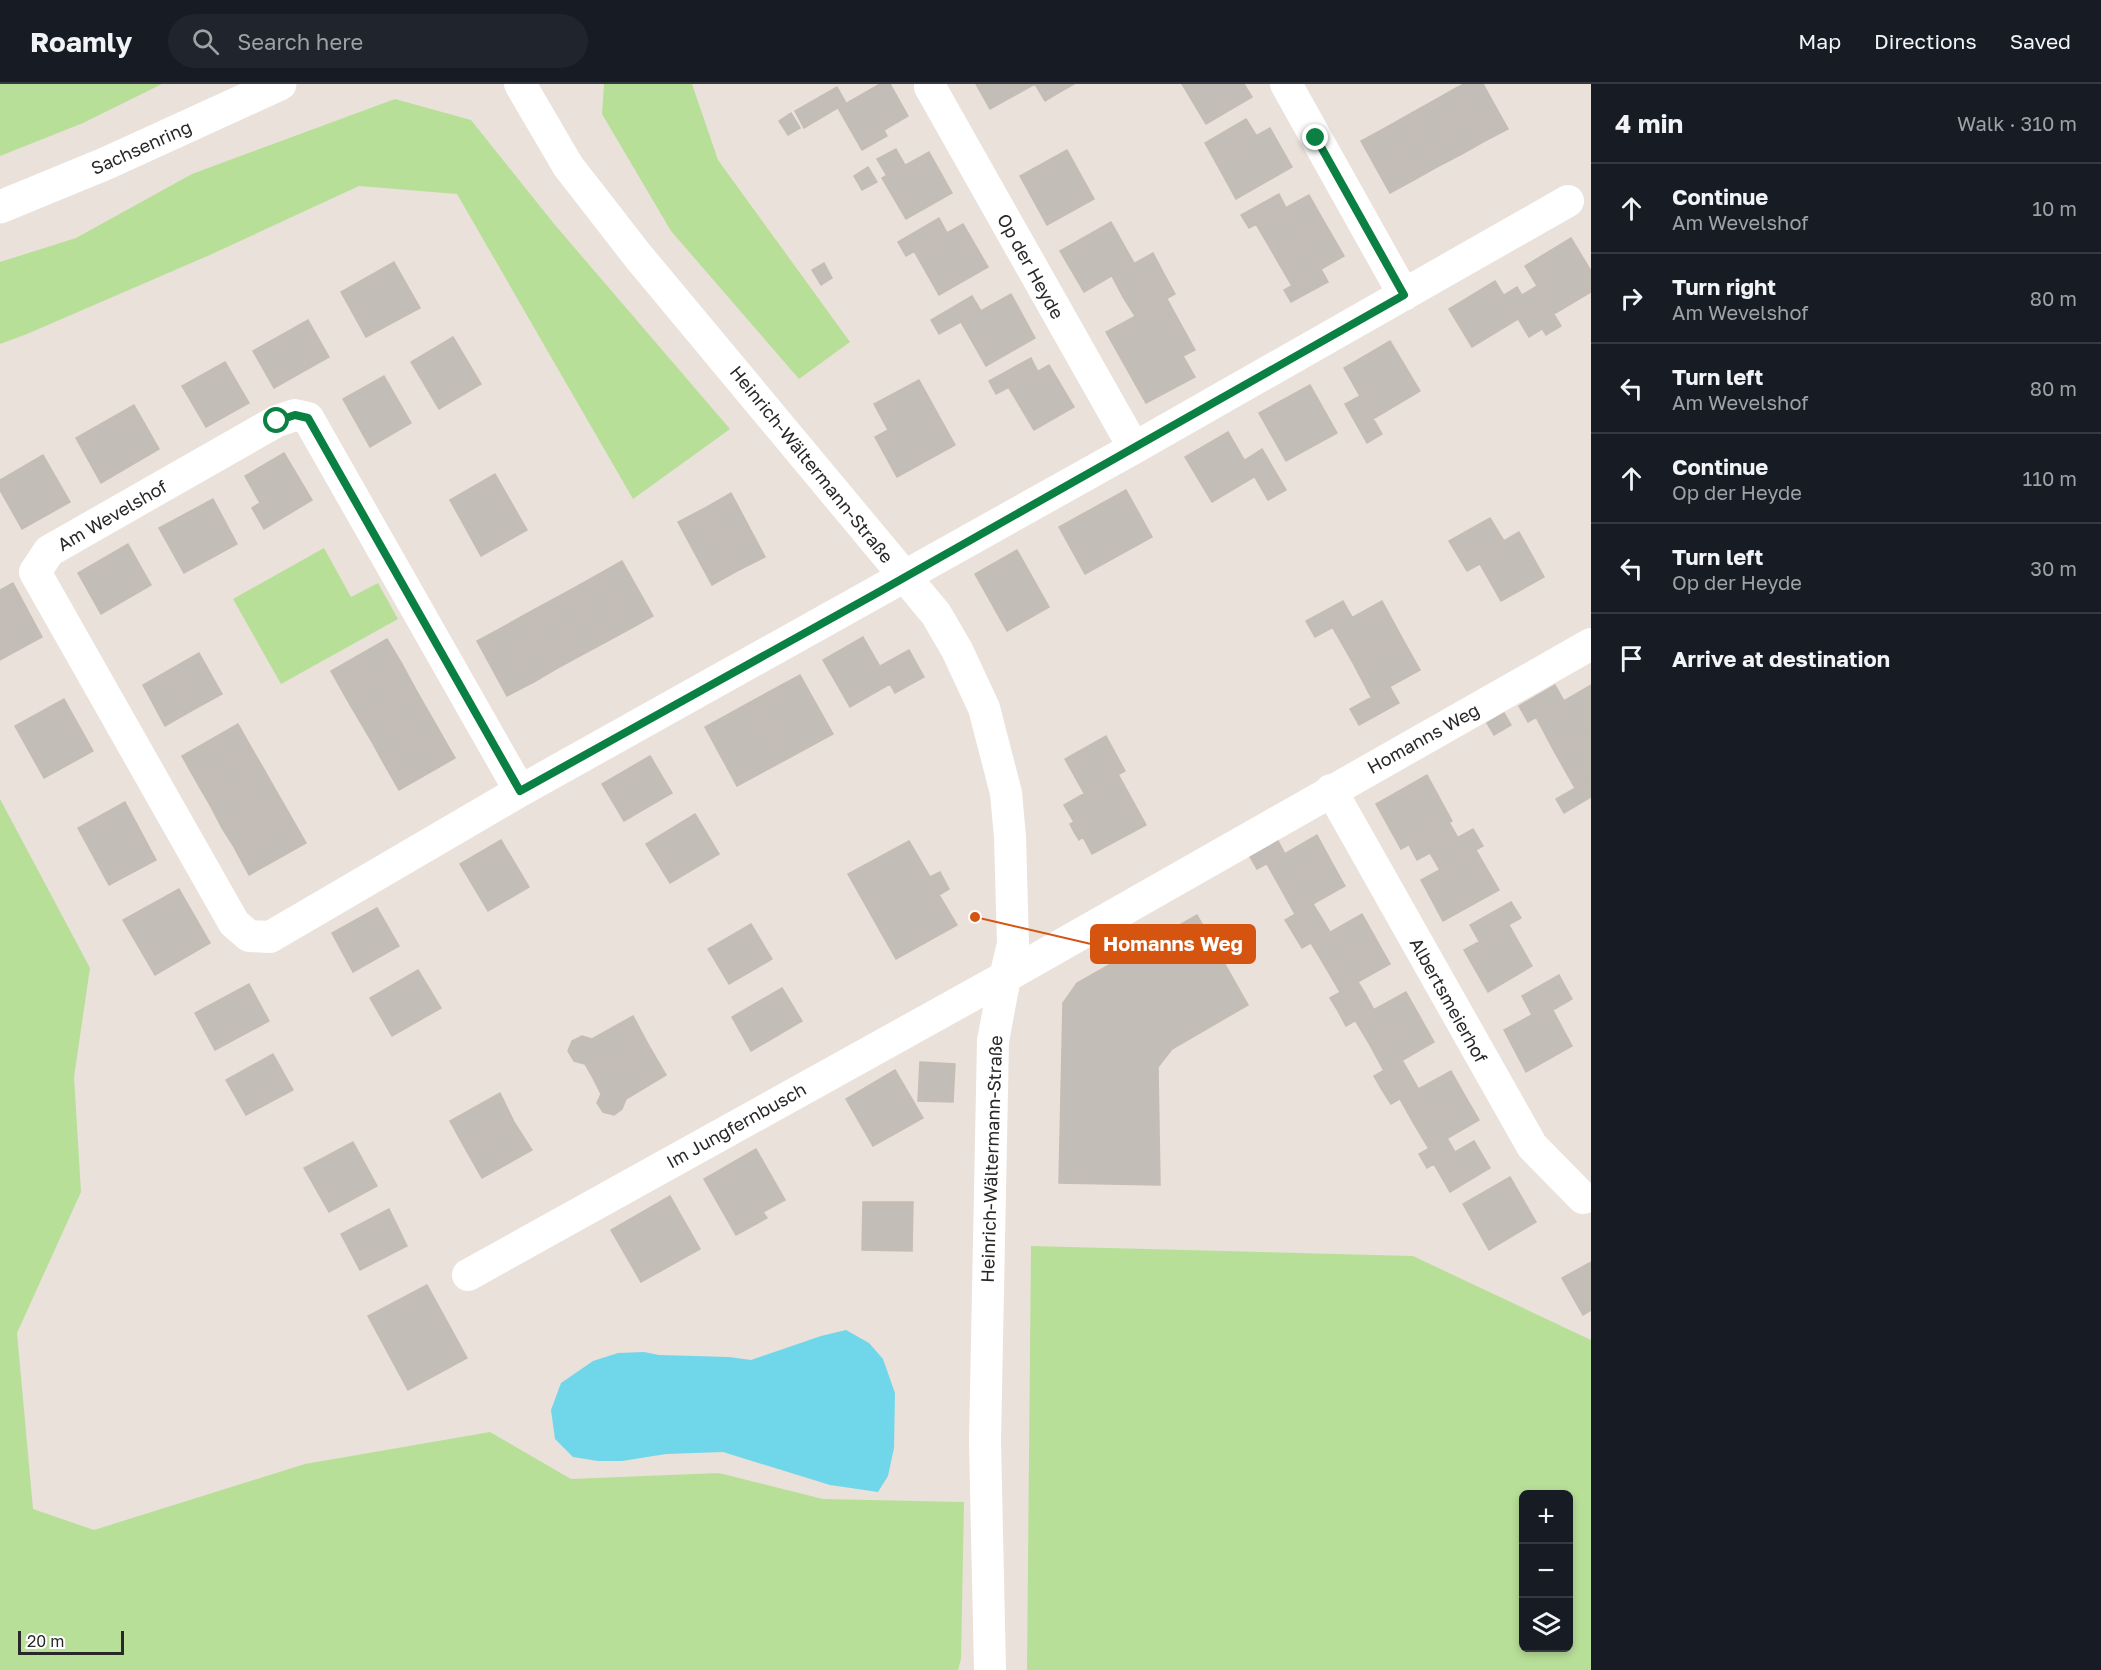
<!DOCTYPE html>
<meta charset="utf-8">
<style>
:root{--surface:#171b24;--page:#20242c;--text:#f1f3f6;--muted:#9ea1a6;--line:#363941}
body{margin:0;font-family:"Golos Text",sans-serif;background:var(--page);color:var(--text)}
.controls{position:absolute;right:18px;bottom:18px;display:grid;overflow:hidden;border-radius:9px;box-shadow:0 3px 9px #0003}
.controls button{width:54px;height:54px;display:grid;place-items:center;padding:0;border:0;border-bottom:2px solid var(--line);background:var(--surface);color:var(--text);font:30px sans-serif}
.scale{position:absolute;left:18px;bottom:15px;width:106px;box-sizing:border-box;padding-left:6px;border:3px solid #282828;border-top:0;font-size:16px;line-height:21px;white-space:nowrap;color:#282828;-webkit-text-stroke:4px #fff;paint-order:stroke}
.stop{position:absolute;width:18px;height:18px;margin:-14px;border:4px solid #0b8043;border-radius:50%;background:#fff}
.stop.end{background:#0b8043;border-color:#fff;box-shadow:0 2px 6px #0008}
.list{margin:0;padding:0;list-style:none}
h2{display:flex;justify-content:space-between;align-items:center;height:78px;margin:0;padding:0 24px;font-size:26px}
h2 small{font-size:20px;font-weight:400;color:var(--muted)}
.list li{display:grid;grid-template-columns:39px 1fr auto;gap:18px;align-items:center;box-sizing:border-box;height:90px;padding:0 24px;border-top:2px solid var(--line)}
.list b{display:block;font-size:22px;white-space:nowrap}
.list p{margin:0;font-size:20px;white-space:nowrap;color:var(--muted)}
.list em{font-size:20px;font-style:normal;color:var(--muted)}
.icon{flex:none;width:33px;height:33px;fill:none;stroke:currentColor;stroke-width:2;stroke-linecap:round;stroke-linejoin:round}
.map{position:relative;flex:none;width:1591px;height:1586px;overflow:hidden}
header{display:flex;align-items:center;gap:36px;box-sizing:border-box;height:84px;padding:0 30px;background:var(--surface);border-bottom:2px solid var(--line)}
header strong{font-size:28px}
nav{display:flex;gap:33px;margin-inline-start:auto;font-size:21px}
.search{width:420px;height:54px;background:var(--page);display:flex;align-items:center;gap:15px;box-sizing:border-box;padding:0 21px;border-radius:33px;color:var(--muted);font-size:22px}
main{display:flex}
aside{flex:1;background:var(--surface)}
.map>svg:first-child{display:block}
.green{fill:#b8df98;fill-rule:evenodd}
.water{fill:#70d6e9}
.building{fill:#c2bdb6;stroke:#c5bdb4;stroke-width:1.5}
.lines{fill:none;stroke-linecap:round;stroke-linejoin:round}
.street{stroke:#fff;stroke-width:32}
.secondary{stroke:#fff;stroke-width:33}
.route{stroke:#0b8043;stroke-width:8}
.labels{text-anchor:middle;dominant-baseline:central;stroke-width:4.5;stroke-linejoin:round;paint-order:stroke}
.street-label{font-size:18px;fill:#282828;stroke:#fff}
.leader{fill:none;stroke:#d5540f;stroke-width:2}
.callout-dot{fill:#d5540f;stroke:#fff;stroke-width:2}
.callout{fill:#d5540f;stroke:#d5540f;stroke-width:2}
.callout-label{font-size:20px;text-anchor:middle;font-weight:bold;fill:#fff}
</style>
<header>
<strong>Roamly</strong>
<div class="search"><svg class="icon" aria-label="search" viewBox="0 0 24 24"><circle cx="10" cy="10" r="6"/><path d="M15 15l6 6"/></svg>Search here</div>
<nav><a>Map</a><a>Directions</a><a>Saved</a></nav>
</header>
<main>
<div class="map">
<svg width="1591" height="1586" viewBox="0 0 1591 1586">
<rect width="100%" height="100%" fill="#eae1da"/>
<!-- green -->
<path class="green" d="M 0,0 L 162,0 L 83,39 L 0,72 Z
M 604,0 L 692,0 L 718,76 L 850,258 L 799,295 L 671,147 L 602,30 Z
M 395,15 L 471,36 L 555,141 L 730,345 L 633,415 L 457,110 L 359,102 L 212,170 L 27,250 L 0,260 L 0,178 L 76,154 L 192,90 Z
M 324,464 L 351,513 L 378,499 L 398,535 L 281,600 L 233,515 Z
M 0,715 L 90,884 L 74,993 L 81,1108 L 17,1249 L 33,1425 L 94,1446 L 305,1380 L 490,1348 L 571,1395 L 719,1389 L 823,1415 L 964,1418 L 961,1575 L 958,1586 L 0,1586 Z
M 1031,1162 L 1413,1172 L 1591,1256 L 1591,1586 L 1027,1586 ZM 1524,1410 L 1568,1410 L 1568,1564 L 1524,1564 Z"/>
<!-- water -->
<path class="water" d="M 846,1246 L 869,1259 L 883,1275 L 895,1309 L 894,1364 L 888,1392 L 878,1408 L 830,1401 L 723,1368 L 666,1370 L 622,1377 L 598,1377 L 573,1373 L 555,1355 L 551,1326 L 561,1299 L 593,1277 L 618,1269 L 644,1268 L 659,1271 L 729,1273 L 751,1276 L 821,1252 Z"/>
<!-- building -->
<path class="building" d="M 880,0 L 890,0 L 908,32 L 884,46 L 887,52 L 862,66 L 838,24 Z
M 976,0 L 1035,0 L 990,25 Z
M 1035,0 L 1056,0 L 1060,8 L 1045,17 Z
M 1056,0 L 1074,0 L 1060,8 Z
M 1182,0 L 1244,0 L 1252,13 L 1206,40 Z
M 1464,0 L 1483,0 L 1508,45 L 1485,57 L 1456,4 Z
M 837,3 L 846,19 L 804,44 L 795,27 Z
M 1456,4 L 1485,57 L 1462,70 L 1433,17 Z
M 1433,17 L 1462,70 L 1437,83 L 1408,31 Z
M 791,29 L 800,44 L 788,51 L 779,37 Z
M 1408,31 L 1437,83 L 1414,96 L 1385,44 Z
M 1246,35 L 1256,51 L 1214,75 L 1205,59 Z
M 1270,44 L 1292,83 L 1236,115 L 1214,75 Z
M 1385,44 L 1414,96 L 1390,109 L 1361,57 Z
M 896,65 L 905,81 L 887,92 L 877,75 Z
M 1067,66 L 1094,115 L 1047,141 L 1020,92 Z
M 929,68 L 952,109 L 906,135 L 882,94 Z
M 868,83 L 877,98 L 862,106 L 854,92 Z
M 1279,110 L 1286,124 L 1249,144 L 1241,131 Z
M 1309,111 L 1326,141 L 1274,171 L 1256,140 Z
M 939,134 L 947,149 L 906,172 L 898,158 Z
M 1111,138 L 1134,179 L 1084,208 L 1060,167 Z
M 963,140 L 988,183 L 939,211 L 914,167 Z
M 1326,141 L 1344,172 L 1292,202 L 1274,171 Z
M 1571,154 L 1591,187 L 1591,208 L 1554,230 L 1525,182 Z
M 1153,169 L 1164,190 L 1123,213 L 1112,192 Z
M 394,178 L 420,224 L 366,253 L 341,208 Z
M 824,179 L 832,194 L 821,201 L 812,186 Z
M 1321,185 L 1328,198 L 1291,218 L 1284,206 Z
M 1164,190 L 1175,210 L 1135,232 L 1123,213 Z
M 1495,197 L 1518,235 L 1472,263 L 1449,225 Z
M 1537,202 L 1561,242 L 1546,251 L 1522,211 Z
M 1517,203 L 1542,245 L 1529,253 L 1504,211 Z
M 1011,210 L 1035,254 L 986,282 L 961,238 Z
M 972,212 L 981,227 L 939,250 L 931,236 Z
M 1167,215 L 1195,266 L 1183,272 L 1195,293 L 1146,319 L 1106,248 Z
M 308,236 L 329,273 L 274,304 L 253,267 Z
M 453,253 L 481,300 L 439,325 L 411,278 Z
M 1390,257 L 1420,307 L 1373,335 L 1344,284 Z
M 1031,274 L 1038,288 L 996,310 L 989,297 Z
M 225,278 L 249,319 L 206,343 L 182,302 Z
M 1049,281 L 1074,323 L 1034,346 L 1009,304 Z
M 384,292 L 411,339 L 370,363 L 343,315 Z
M 919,296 L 955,361 L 897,393 L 875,353 L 888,346 L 874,320 Z
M 1310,301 L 1337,349 L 1286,377 L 1259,329 Z
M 1360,312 L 1382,350 L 1367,359 L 1345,320 Z
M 134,321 L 159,365 L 101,399 L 76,354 Z
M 1228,348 L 1254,393 L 1212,418 L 1185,373 Z
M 1262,365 L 1286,406 L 1268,416 L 1245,376 Z
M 284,369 L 312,416 L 264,445 L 252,424 L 260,419 L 245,392 Z
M 43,371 L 70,418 L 22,445 L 0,406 L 0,396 Z
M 495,390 L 527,446 L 481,472 L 450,416 Z
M 1126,406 L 1152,453 L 1085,490 L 1059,443 Z
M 731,409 L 765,473 L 739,486 L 705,424 Z
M 213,415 L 237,460 L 184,489 L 159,444 Z
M 705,424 L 739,486 L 712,501 L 678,438 Z
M 1490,434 L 1504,457 L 1476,473 L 1480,480 L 1467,487 L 1449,457 Z
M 1519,448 L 1544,493 L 1501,517 L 1476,473 Z
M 128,460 L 151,501 L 101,530 L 78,489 Z
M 1017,466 L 1049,523 L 1007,547 L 975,490 Z
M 622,477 L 653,532 L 628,546 L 597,491 Z
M 597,491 L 628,546 L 604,559 L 574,504 Z
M 13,499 L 42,553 L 0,576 L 0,506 Z
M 574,504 L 604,559 L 578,573 L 548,518 Z
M 1343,517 L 1352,533 L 1315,553 L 1306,537 Z
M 1382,517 L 1401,552 L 1353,579 L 1333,544 Z
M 548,518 L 578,573 L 556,585 L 526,530 Z
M 526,530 L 556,585 L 534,598 L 503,543 Z
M 503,543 L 534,598 L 507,612 L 477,557 Z
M 1401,552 L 1420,586 L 1371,613 L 1353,579 Z
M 863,553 L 890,600 L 850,623 L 823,576 Z
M 387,555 L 402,580 L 345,612 L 331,587 Z
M 909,566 L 924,593 L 895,609 L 880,582 Z
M 199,569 L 222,610 L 193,626 L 171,585 Z
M 402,580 L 415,604 L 359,636 L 345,612 Z
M 171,585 L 193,626 L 165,642 L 143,601 Z
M 800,591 L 833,650 L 787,675 L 754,616 Z
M 1555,601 L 1564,617 L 1528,638 L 1519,622 Z
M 1591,601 L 1591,646 L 1554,667 L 1536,633 Z
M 1390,603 L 1399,619 L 1359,641 L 1350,625 Z
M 415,604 L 428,627 L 372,658 L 359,636 Z
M 64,615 L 93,667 L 44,694 L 15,642 Z
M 754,616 L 787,675 L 737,702 L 705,643 Z
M 428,627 L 439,646 L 383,678 L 372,658 Z
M 1504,629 L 1511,641 L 1494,651 L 1487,639 Z
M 238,640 L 252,665 L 196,697 L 182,672 Z
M 439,646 L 455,674 L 399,706 L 383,678 Z
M 1591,646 L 1591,695 L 1575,704 L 1554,667 Z
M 1106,652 L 1125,687 L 1084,709 L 1065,675 Z
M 252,665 L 266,689 L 210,721 L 196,697 Z
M 650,672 L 672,709 L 624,737 L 602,700 Z
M 266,689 L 279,712 L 222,744 L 210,721 Z
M 1118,690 L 1146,741 L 1092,770 L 1083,753 L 1079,756 L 1074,748 L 1070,740 L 1074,738 L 1064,721 Z
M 1427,691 L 1452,737 L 1401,765 L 1376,720 Z
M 1591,695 L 1591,713 L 1564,729 L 1556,715 Z
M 279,712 L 290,731 L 234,763 L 222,744 Z
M 125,718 L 156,776 L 109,801 L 78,744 Z
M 695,730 L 719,770 L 670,799 L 646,760 Z
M 290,731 L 306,759 L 249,791 L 234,763 Z
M 1449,738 L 1458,754 L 1417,776 L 1409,761 Z
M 1473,745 L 1483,762 L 1440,786 L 1430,769 Z
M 1317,751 L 1331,777 L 1281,805 L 1267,780 Z
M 1277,755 L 1285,770 L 1257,785 L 1249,771 Z
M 501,756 L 529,803 L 488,827 L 460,780 Z
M 909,757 L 930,793 L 940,788 L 949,805 L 939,811 L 957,841 L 896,875 L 848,790 Z
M 1476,766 L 1499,806 L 1443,837 L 1421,796 Z
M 1331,777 L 1345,802 L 1295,830 L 1281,805 Z
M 179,805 L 210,859 L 155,891 L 123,836 Z
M 1511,818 L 1521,834 L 1479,857 L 1470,841 Z
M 1313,820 L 1321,833 L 1293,849 L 1285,836 Z
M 377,824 L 399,862 L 353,888 L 332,849 Z
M 1362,830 L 1376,855 L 1326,884 L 1311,859 Z
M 1197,831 L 1248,921 L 1172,965 L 1158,983 L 1160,1101 L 1059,1099 L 1063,919 L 1077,899 Z
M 1321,833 L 1330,848 L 1302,864 L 1293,849 Z
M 751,840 L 772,875 L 729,900 L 708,865 Z
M 1509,841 L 1532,882 L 1488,908 L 1464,866 Z
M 1376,855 L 1390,880 L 1340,908 L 1326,884 Z
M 418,886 L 441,924 L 392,952 L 370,914 Z
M 1559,891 L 1572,915 L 1553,926 L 1550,921 L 1532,931 L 1522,912 Z
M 1358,898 L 1366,911 L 1338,927 L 1330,914 Z
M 249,900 L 269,937 L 215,966 L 195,929 Z
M 782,904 L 802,937 L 751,967 L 732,933 Z
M 1406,908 L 1420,933 L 1370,961 L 1355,936 Z
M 1366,911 L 1374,926 L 1346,942 L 1338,927 Z
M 1550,921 L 1572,962 L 1526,988 L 1504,946 Z
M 633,932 L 649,962 L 593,994 L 585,980 L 574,977 L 568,967 L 572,957 L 582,952 L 592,955 Z
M 1420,933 L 1434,958 L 1384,987 L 1370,961 Z
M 649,962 L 666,991 L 626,1015 L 622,1025 L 614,1031 L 603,1028 L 597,1019 L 601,1010 L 593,994 Z
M 273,970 L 293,1006 L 246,1031 L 226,996 Z
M 1402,976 L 1410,990 L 1382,1006 L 1374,992 Z
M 920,978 L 955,980 L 953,1018 L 918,1017 Z
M 895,986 L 923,1034 L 873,1062 L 846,1015 Z
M 1451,987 L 1465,1012 L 1414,1040 L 1400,1015 Z
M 1410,990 L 1418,1004 L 1391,1020 L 1382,1006 Z
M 500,1009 L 514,1038 L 466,1066 L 450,1037 Z
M 1465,1012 L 1479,1036 L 1429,1065 L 1414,1040 Z
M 514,1038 L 532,1066 L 482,1094 L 466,1066 Z
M 1447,1054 L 1455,1068 L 1427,1084 L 1419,1070 Z
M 1474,1057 L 1490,1084 L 1450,1108 L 1434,1080 Z
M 353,1058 L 377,1102 L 329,1128 L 304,1084 Z
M 756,1065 L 785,1116 L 763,1128 L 767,1134 L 736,1151 L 704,1095 Z
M 1510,1093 L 1536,1138 L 1489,1166 L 1463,1120 Z
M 670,1112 L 700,1165 L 641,1198 L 611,1146 Z
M 863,1118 L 913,1118 L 912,1167 L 862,1166 Z
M 389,1125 L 407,1162 L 360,1186 L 341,1150 Z
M 1591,1178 L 1591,1226 L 1583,1231 L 1562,1194 Z
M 427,1201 L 467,1274 L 408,1306 L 368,1232 Z"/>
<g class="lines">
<!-- street -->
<path class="street" d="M 520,0 L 568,82 L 638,172 L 936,530 L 957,566 L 984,624 L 1006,709 L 1010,753 L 1013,860 L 1005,893 L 993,957 L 985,1357 L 990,1586
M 931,0 L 930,3 L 1134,364
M 1286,0 L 1404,211
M 1331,706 L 1532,1062 L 1583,1114
M 520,707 L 308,334 L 295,331 L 277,337 L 49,467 L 35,488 L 234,839 L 249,852 L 270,853 L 520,707 L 1134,364 L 1568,117
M 468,1191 L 1005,893 L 1591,560"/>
<!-- secondary -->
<path class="secondary" d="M 0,123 L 107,79 L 280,0"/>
</g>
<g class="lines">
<!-- route -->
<path class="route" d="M 277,337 L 295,331 L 308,334 L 520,707 L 877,509 L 1404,211 L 1316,54"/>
</g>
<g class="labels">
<!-- street labels -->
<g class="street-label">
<text transform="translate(141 63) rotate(-24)">Sachsenring</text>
<text transform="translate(1031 182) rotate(61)">Op der Heyde</text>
<text transform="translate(812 380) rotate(51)">Heinrich-Wältermann-Straße</text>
<text transform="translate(112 431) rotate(-30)">Am Wevelshof</text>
<text transform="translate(1423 654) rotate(-29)">Homanns Weg</text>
<text transform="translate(1449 916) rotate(61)">Albertsmeierhof</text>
<text transform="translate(736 1041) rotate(-29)">Im Jungfernbusch</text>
<text transform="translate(991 1075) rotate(-88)">Heinrich-Wältermann-Straße</text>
</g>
</g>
<!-- callouts -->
<path class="leader" d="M975 833L1091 860"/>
<circle class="callout-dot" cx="975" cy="833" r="6"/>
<rect class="callout" x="1091" y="841" width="164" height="38" rx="6"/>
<g class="callout-label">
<text x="1173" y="867">Homanns Weg</text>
</g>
</svg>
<div class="controls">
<button>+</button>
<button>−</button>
<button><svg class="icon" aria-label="layers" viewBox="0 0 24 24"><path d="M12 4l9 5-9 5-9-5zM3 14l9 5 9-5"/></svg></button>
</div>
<div class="scale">20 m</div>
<div class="stop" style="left:277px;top:337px"></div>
<div class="stop end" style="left:1316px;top:54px"></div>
</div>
<aside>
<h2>4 min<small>Walk · 310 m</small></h2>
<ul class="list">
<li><svg class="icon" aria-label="ahead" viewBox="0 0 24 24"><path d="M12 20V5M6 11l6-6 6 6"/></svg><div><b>Continue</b><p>Am Wevelshof</p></div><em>10 m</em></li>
<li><svg class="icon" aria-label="right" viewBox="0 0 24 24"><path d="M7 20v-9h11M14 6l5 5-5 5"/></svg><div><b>Turn right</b><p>Am Wevelshof</p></div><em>80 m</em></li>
<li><svg class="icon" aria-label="left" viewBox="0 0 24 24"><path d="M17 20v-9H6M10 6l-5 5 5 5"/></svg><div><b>Turn left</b><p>Am Wevelshof</p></div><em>80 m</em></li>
<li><svg class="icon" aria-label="ahead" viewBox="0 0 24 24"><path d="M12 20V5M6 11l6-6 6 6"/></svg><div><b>Continue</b><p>Op der Heyde</p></div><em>110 m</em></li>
<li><svg class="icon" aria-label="left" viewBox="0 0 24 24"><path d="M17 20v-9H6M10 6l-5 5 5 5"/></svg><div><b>Turn left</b><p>Op der Heyde</p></div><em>30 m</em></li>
<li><svg class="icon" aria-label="arrive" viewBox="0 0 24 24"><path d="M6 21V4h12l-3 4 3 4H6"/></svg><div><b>Arrive at destination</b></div></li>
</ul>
</aside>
</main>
